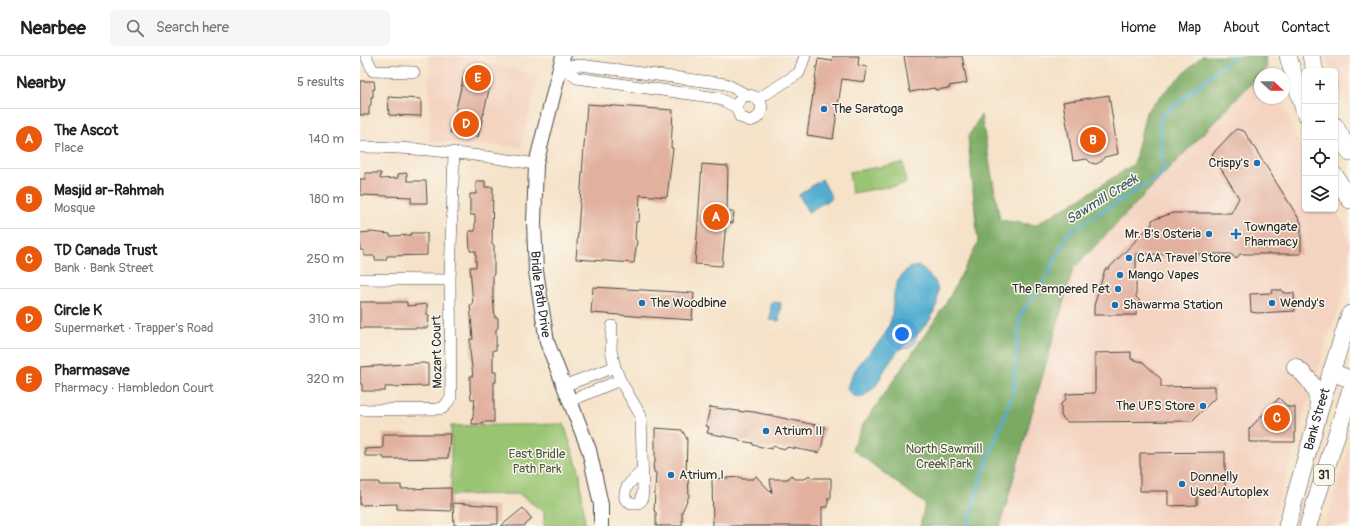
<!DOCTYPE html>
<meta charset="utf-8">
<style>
:root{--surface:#fff;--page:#f6f6f6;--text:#222;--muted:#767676;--line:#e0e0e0;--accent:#ea580c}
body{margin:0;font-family:Pangolin,sans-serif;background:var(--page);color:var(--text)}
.controls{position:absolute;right:12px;top:12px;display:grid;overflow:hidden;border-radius:6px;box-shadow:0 1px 3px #0004}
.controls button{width:36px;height:36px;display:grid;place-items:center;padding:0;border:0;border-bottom:1px solid var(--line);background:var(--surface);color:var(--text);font:20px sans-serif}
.compass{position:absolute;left:894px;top:12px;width:36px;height:36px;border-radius:50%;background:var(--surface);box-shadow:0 1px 3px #0004;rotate:112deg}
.you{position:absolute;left:542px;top:278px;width:14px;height:14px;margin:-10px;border:3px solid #fff;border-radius:50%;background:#1a73e8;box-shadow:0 0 0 6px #1a73e833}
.badge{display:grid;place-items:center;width:26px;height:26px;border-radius:50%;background:var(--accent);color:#fff;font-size:13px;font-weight:700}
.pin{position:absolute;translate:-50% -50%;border:2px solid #fff;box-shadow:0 1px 4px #0006}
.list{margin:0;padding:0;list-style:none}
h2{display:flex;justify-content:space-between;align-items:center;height:52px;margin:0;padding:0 16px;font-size:17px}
h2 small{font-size:13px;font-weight:400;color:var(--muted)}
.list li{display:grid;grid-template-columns:26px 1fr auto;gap:12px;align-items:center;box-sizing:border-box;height:60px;padding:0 16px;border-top:1px solid var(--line)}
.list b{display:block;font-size:15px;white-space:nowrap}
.list p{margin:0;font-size:13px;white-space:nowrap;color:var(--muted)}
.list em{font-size:13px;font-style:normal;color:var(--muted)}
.icon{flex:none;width:22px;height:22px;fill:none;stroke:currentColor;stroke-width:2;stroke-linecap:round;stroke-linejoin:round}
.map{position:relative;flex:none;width:990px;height:470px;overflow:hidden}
header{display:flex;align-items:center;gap:24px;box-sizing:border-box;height:56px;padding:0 20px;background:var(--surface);border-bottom:1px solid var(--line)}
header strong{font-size:19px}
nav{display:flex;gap:22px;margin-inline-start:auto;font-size:14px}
.search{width:280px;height:36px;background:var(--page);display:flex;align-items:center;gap:10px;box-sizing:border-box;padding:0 14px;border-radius:6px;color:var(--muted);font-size:15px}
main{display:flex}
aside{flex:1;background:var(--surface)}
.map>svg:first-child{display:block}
.built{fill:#f4d3c1}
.green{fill:#99c471;stroke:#62784e}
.forest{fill:#7aaa63;stroke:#526a47}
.water{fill:#53add0;stroke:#3f6c7e}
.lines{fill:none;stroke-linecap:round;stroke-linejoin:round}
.stream{stroke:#53add0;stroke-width:3}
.building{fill:#e2b09e}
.minor-casing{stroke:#494643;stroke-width:12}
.tertiary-casing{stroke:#494643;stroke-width:16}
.primary-casing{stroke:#494643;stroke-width:18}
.minor{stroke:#fff;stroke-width:11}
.tertiary{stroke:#fff;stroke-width:14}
.primary{stroke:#fff;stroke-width:17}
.poi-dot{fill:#1f6fb2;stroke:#fbf7ec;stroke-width:1.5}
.labels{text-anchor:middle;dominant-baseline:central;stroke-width:3;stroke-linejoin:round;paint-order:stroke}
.shield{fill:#fbf7ec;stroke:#696865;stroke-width:1}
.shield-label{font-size:12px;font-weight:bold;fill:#2b2b2b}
.poi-label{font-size:13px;fill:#2b2b2b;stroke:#fbf7ec;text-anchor:start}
.street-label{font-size:13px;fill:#2b2b2b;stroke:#fbf7ec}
.park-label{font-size:13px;fill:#4c5940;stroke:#fbf7ec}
.water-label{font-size:14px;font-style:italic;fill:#395865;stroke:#fbf7ec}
</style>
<header>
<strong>Nearbee</strong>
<div class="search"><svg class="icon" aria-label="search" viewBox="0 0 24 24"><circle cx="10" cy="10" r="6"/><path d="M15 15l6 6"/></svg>Search here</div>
<nav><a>Home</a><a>Map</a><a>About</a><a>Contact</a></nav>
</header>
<main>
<aside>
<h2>Nearby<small>5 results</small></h2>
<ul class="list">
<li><span class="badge">A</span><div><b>The Ascot</b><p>Place</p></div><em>140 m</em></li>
<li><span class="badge">B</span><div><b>Masjid ar-Rahmah</b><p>Mosque</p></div><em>180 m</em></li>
<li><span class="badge">C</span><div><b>TD Canada Trust</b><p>Bank · Bank Street</p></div><em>250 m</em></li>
<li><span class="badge">D</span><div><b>Circle K</b><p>Supermarket · Trapper's Road</p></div><em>310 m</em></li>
<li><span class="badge">E</span><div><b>Pharmasave</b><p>Pharmacy · Hambledon Court</p></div><em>320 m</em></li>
</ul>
</aside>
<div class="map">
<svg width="990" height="470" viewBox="0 0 990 470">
<rect width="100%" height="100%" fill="#fbf7ec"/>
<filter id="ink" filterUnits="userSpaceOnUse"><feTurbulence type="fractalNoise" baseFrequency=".025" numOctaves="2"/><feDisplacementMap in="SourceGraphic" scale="8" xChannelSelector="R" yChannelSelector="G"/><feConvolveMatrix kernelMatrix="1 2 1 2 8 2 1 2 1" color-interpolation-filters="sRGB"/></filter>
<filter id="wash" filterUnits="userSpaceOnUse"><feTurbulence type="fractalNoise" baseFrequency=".012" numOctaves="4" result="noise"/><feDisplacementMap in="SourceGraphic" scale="16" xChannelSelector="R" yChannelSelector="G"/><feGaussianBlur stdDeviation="0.9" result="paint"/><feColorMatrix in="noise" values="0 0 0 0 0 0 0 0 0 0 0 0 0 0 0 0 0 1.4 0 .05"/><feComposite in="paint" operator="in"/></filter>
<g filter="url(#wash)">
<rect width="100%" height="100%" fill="#f5e2c8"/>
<!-- built -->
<path class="built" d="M 69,0 L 95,0 L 179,19 L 161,91 L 70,86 Z
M 966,0 L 990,0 L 990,57 L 978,37 L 975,27 L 975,15 L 971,15 Z
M 907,11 L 910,18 L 900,18 L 900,42 L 920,42 L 945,102 L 945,153 L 975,152 L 985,170 L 990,190 L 990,222 L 963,295 L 911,470 L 640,470 L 713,213 L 863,49 Z
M 990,389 L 990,470 L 965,470 Z"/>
<!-- green -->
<path class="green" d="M 543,107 L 546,128 L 492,137 L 489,116 Z
M 204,368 L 220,418 L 225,470 L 184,470 L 184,456 L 159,438 L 91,439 L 91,370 Z"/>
<!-- forest -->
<path class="forest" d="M 842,0 L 905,0 L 907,11 L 713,213 L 640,470 L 560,470 L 565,448 L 492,393 L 503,369 L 585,249 L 618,187 L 608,81 L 621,59 L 640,164 L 675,169 L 726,139 L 774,108 L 786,56 L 810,30 Z"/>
<!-- water -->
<path class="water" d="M 462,123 L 472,142 L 448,156 L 439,139 Z
M 560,210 L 575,225 L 578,234 L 577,248 L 570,264 L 558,278 L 538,295 L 525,313 L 515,331 L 501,342 L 492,339 L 487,333 C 492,307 519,293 529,270 C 535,255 531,238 538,225 C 541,220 545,216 548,212 Z
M 411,246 L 421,247 L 419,265 L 410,264 Z"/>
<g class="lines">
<!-- stream -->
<path class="stream" d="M 608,470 L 621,422 L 653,337 L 660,259 L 686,222 L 709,176 L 803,118 L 800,62 L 874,0"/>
</g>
<g id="blocks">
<!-- building -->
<path class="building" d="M 473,0 L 499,0 L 498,9 L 507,11 L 505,26 L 482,23 L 473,83 L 447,79 L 458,3 L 472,5 Z
M 544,0 L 602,0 L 607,27 L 589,30 L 590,32 L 575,34 L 575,32 L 550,36 Z
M 105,15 L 132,21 L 118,81 L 90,77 Z
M 0,25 L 14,25 L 15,33 L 13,33 L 13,41 L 11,41 L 11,49 L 9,50 L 9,59 L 0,59 Z
M 749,39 L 758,98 L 744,101 L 742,105 L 736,108 L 731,107 L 727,103 L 713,105 L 703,46 Z
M 28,41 L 61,43 L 61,60 L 29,59 Z
M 227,48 L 313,54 L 311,92 L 313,92 L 307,141 L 280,139 L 279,165 L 276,166 L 275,183 L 277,185 L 274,207 L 216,203 Z
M 876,73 L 884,75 L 941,166 L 941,198 L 880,198 L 876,203 L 871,198 L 830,198 L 825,202 L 820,198 L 776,198 L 776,241 L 780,245 L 776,249 L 776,259 L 734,259 L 734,250 L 745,213 L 748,213 L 792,168 L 792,164 L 813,157 L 871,157 L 879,142 L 852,98 Z
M 342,108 L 368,110 L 367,156 L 374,156 L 373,167 L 366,166 L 362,210 L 335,208 Z
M 5,117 L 21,117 L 20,123 L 38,122 L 38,118 L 47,117 L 47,125 L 66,125 L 67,147 L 51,147 L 51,141 L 0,139 L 0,123 L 5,123 Z
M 116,125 L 125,125 L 125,131 L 133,131 L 132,189 L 134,189 L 134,218 L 133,218 L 133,241 L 135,262 L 138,262 L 138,272 L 136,273 L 136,294 L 133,294 L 133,316 L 136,316 L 136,326 L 134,326 L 134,366 L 122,366 L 123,368 L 112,368 L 115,343 L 111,343 L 110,332 L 110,320 L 113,320 L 110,295 L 110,283 L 113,283 L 110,249 L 113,249 L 110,211 L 116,211 L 116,195 L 110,195 L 109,175 L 115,175 L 115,159 L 110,159 L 110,138 L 116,138 Z
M 10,176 L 30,178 L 30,180 L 51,179 L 51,177 L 67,177 L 67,199 L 27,200 L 26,204 L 15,204 L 15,200 L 4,200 L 4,194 L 0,194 L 0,177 Z
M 233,231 L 334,237 L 332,264 L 231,257 Z
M 912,234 L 922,234 L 923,237 L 934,237 L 935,255 L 897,257 L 891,256 L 890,238 L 912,237 Z
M 0,246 L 47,246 L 47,250 L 67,248 L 67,259 L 69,259 L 68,272 L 0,272 Z
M 771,296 L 771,303 L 783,306 L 801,323 L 801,331 L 855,330 L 855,342 L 832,365 L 707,366 L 701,360 L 701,348 L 706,343 L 706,338 L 735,337 L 735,297 Z
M 63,307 L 68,308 L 68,330 L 25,331 L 25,335 L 2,335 L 2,328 L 0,328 L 0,311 Z
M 919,342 L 928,351 L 935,351 L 935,386 L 889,386 L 889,373 Z
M 350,351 L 384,356 L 385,355 L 394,356 L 465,371 L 462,389 L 459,397 L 427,391 L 426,393 L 412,390 L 412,393 L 393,389 L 393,387 L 380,385 L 379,383 L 347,377 L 349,371 L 346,370 Z
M 295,372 L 322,374 L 327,383 L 326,421 L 328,422 L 329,440 L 322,456 L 322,470 L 296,470 L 296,456 L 294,455 L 296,417 L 294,416 L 293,408 L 295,407 Z
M 23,378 L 90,378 L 88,402 L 24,403 L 23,400 L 5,400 L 5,393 L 23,392 Z
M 865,396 L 865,414 L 868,418 L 865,421 L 865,435 L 837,435 L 837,449 L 808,450 L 808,435 L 780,435 L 780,397 Z
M 431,419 L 434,423 L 445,423 L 449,419 L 452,422 L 471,422 L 471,442 L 468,442 L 468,451 L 462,451 L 462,470 L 353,470 L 352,423 L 380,421 L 382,423 L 393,423 L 396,420 L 412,437 L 410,423 L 428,423 Z
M 0,426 L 19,426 L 19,429 L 41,429 L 41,433 L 91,432 L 91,455 L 37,453 L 37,448 L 0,449 Z
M 93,447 L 138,450 L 138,468 L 94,469 Z
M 163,452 L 172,463 L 164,470 L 141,470 Z"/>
</g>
</g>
<g filter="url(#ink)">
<use href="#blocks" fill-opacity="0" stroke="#494643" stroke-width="1"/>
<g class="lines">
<!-- minor casing -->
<g class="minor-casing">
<path id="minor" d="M 6,0 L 13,15 L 54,16
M 201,10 L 220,9 L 366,28 L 387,39 L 393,40 L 401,47 C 403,56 399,63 390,65 L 380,61 L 376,51 L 380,43 L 387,39
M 201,10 L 217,22 L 358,42 L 376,51
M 398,43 L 439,17 L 445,0
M 0,91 C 60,91 117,99 176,108
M 0,223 L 90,224
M 252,270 L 251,294 L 255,311 L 260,324 L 281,360 L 283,433 L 282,444 L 278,447 L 271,447 L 265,443 C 263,430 273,424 281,416
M 203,330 L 255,311
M 210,345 L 260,324
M 0,354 L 77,353 L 83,352 L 91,342 L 90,224 L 94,96"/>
</g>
<!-- tertiary casing -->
<g class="tertiary-casing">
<g id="tertiary">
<path id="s1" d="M 203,0 L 176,108 L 174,167 L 176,215 L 187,286 L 229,394 L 241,449 L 241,470"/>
</g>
</g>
<!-- primary casing -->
<g class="primary-casing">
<g id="primary">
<path d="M 928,0 L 945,57"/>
<path d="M 951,0 L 955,15"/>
<path d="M 975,70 L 990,97"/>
<path d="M 975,120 L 990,144"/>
<path d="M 935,311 C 950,322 958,334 959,353"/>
<path d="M 971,316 L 990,323"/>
<path id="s2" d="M 927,470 L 962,345 L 990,258"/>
<path d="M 948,470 L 990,336"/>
</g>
</g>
<!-- minor -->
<use href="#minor" class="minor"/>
<!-- tertiary -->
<use href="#tertiary" class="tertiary"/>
<!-- primary -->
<use href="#primary" class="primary"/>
</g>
</g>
<!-- markers -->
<g class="poi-dot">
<circle cx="464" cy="53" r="4"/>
<circle cx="897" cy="107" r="4"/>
<circle cx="849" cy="178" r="4"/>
<path d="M874 172h4v4h4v4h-4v4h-4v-4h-4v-4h4z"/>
<circle cx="769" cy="202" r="4"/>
<circle cx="760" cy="219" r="4"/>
<circle cx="758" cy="233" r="4"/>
<circle cx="282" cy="247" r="4"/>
<circle cx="912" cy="247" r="4"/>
<circle cx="755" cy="249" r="4"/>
<circle cx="843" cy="350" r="4"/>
<circle cx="406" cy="375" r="4"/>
<circle cx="311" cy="419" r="4"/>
<circle cx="822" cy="428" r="4"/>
</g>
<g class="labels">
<!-- shield labels -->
<rect class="shield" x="954" y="409" width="20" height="20" rx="3"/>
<g class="shield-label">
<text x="964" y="419">31</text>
</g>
<!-- poi labels -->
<g class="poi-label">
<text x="472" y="53">The Saratoga</text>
<text x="889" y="107" text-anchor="end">Crispy's</text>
<text x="884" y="171">Towngate<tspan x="884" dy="15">Pharmacy</tspan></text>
<text x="841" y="178" text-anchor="end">Mr. B's Osteria</text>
<text x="777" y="202">CAA Travel Store</text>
<text x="768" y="219">Mango Vapes</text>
<text x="750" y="233" text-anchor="end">The Pampered Pet</text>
<text x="290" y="247">The Woodbine</text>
<text x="920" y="247">Wendy's</text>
<text x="763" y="249">Shawarma Station</text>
<text x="835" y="350" text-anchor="end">The UPS Store</text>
<text x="414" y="375">Atrium II</text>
<text x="319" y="419">Atrium I</text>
<text x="830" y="421">Donnelly<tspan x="830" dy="15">Used Autoplex</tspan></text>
</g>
<!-- street labels -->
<g class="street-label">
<text stroke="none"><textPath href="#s1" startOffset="242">Bridle Path Drive</textPath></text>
<text transform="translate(77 296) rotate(-91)">Mozart Court</text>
<text stroke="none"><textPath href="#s2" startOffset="111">Bank Street</textPath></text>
</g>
<!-- park labels -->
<g class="park-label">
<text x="584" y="393">North Sawmill<tspan x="584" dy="15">Creek Park</tspan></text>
<text x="177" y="398">East Bridle<tspan x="177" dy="15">Path Park</tspan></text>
</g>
<!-- water labels -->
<g class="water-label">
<text transform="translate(742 143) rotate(-32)">Sawmill Creek</text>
</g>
</g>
</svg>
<div class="controls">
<button>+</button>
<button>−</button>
<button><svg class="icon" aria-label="locate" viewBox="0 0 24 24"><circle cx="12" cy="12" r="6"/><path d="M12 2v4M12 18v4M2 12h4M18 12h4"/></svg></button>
<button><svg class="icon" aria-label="layers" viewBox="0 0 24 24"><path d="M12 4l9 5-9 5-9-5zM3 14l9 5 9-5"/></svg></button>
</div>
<svg class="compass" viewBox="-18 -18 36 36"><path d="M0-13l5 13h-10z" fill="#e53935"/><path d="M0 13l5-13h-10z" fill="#767676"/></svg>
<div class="you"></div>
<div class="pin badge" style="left:356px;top:161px">A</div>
<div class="pin badge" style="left:733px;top:84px">B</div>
<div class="pin badge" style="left:917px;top:362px">C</div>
<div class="pin badge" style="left:106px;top:68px">D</div>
<div class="pin badge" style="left:118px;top:22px">E</div>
</div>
</main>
